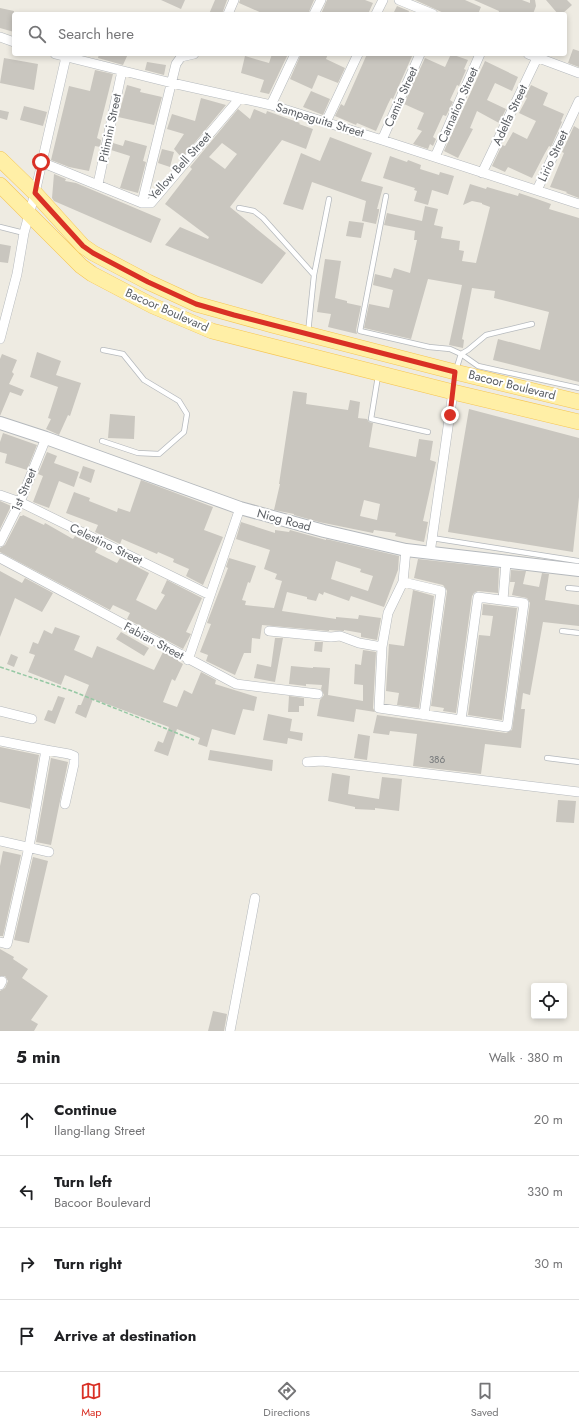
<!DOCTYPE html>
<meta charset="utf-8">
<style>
:root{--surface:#fff;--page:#f2f2f2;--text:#202124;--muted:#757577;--line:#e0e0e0;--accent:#d93025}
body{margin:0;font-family:Jost,sans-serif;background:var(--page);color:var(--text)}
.controls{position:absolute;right:12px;bottom:12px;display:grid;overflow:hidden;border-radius:4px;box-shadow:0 2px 6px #0003}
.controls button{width:36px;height:36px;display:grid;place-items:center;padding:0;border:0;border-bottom:1px solid var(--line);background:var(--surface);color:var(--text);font:20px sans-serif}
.stop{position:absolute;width:12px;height:12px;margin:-9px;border:3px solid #d93025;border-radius:50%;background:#fff}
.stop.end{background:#d93025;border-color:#fff;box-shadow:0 1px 4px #0008}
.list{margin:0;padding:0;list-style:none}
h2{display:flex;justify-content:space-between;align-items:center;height:52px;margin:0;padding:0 16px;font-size:17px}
h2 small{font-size:13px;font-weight:400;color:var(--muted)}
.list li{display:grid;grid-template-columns:26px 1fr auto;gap:12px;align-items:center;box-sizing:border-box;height:72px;padding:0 16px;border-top:1px solid var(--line)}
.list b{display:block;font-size:15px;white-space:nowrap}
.list p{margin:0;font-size:13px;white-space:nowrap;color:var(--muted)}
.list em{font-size:13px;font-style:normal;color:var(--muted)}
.icon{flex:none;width:22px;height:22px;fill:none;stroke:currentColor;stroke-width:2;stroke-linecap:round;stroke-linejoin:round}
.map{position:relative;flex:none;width:579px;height:1031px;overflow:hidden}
.search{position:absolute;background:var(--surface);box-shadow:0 2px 6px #0003;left:12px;right:12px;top:12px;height:44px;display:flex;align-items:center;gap:10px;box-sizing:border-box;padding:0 14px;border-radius:4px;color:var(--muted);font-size:15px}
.sheet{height:340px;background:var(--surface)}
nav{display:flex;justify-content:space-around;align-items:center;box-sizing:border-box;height:56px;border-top:1px solid var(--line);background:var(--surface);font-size:11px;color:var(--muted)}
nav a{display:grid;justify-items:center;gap:2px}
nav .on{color:var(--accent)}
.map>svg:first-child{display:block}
.building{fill:#c9c6bf;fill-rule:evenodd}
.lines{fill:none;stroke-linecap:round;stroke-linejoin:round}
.service-casing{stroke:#b5b9bd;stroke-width:6}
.minor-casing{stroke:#b5b9bd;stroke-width:10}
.tertiary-casing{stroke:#b5b9bd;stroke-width:14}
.primary-casing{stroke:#f6c653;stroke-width:16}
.path{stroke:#96c8a4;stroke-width:1.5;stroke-dasharray:4 2;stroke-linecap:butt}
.service{stroke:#fff;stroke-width:4.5}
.minor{stroke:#fff;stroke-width:9}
.tertiary{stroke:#fff;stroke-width:12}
.primary{stroke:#ffefa6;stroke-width:15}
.route{stroke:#d93025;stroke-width:5}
.labels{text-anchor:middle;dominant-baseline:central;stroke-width:4;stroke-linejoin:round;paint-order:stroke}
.number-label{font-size:10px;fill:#76797b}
.street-label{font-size:12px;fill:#5b5f64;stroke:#fff}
</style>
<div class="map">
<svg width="579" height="1031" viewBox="0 0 579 1031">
<rect width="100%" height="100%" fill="#eeebe2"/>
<!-- building -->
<path class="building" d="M 161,0 L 185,0 L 181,9 Z
M 215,0 L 227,0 L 222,14 L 209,14 Z
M 240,0 L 314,0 L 308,14 L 264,14 L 239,3 Z
M 327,0 L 365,0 L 373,3 L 368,14 L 321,14 Z
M 415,0 L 465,0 L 481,7 L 478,14 L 446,14 Z
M 474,0 L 522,0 L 530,3 L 530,0 L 535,0 L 536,6 L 533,14 L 498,14 L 499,11 Z
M 546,0 L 567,0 L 572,5 L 562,14 L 558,14 Z
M 397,6 L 409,11 L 408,14 L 393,14 Z
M 0,8 L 14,11 L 14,32 L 0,28 Z
M 573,49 L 579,51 L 579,67 L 568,63 Z
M 99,54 L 128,54 L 123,65 L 98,58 Z
M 272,54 L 288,54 L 269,94 L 260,92 L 264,80 L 241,73 L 245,56 L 269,63 Z
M 301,54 L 328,54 L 326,59 L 345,68 L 338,83 L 318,75 L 312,89 L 290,79 Z
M 367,54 L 413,54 L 393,99 L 391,98 L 388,104 L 376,131 L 357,123 L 356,125 L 335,116 L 341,104 L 344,106 Z
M 451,54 L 468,60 L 464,69 L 466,70 L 459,86 L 457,85 L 450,100 L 453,102 L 446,116 L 443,115 L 433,137 L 436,139 L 433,146 L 430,144 L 428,149 L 413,144 L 422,131 L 417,129 L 424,113 L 404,104 L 425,58 L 445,67 Z
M 4,58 L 38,64 L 34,90 L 0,83 Z
M 485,61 L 518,77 L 512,91 L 495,83 L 487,100 L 506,109 L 499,123 L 477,111 L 470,128 L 473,129 L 458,158 L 444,151 Z
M 147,62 L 166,65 L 164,75 L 145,70 Z
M 95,70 L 113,74 L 97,138 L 101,140 L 100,147 L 95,146 L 89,171 L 69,167 L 51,160 L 69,86 L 90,91 Z
M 127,85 L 141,89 L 140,92 L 162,97 L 154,125 L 118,117 Z
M 531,85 L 548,93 L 543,105 L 564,114 L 561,121 L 562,122 L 551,147 L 549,146 L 545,153 L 532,178 L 508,167 L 505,172 L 492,166 L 502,145 L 505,146 L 513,132 L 527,139 L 536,121 L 519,113 L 527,98 L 525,97 Z
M 311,91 L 330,99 L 323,115 L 303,107 Z
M 201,98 L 226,105 L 182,158 L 174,149 L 184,134 L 167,129 L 172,114 L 195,121 Z
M 24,106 L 47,112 L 43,126 L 20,120 Z
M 238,109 L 250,119 L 254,109 L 266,114 L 267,111 L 300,123 L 299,124 L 313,129 L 306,149 L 282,140 L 230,207 L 286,253 L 262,284 L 165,245 L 180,227 L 208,239 L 209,237 L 165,204 L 192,169 L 190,167 ZM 222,143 L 237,154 L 225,169 L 209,157 Z
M 0,110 L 9,112 L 7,120 L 0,118 Z
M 574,126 L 579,129 L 579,198 L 566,193 L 567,192 L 550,187 L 564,153 L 562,152 Z
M 330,137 L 372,153 L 361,181 L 383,187 L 377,209 L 379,209 L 379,211 L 376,224 L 362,221 L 366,201 L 312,182 L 303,210 L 283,204 L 301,153 L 320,161 Z
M 125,140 L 147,146 L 143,161 L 146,162 L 138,193 L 120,188 L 130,156 L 111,150 L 113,143 L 123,146 Z
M 162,149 L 174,152 L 170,167 L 158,163 Z
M 390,156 L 407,162 L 408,160 L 421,165 L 420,169 L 439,175 L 440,172 L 454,176 L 448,195 L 432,190 L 428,205 L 414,201 L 417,191 L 414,190 L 415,188 L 383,178 Z
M 54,174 L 66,179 L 65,181 L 76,183 L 161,219 L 151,243 L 54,201 L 52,198 Z
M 470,184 L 486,189 L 487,187 L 518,196 L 519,193 L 537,199 L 551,204 L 549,209 L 579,218 L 579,382 L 493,360 L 498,339 L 540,350 L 549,312 L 494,298 L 495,291 L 472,288 L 462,339 L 464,340 L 463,348 L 449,345 L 462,285 L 428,279 L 411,339 L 364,328 L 369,304 L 389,308 L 393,290 L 373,285 L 375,274 L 391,278 L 394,268 L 410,273 L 417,240 L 414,240 L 415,231 L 384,225 L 387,213 L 422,221 L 425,206 L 438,209 L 434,225 L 443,227 L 441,238 L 460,241 L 459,250 L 464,251 L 462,261 L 476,263 L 490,207 L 482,204 L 482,203 L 472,201 L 463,205 Z
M 349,221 L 364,223 L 361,238 L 346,236 Z
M 0,244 L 11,246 L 8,263 L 0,262 Z
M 325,259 L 341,261 L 335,298 L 347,301 L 347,303 L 361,306 L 356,330 L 357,334 L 328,327 L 331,314 L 317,312 Z
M 37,352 L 61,361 L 56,375 L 81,383 L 70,416 L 68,415 L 59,435 L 46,429 L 51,419 L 48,418 L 58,387 L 30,377 Z
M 2,354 L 17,360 L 12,372 L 14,374 L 9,384 L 24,390 L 21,396 L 10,392 L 0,416 L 0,359 Z
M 293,391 L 307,393 L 306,404 L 348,410 L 350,400 L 360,402 L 358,418 L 367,419 L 369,422 L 373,423 L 369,447 L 416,457 L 419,439 L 433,441 L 430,460 L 436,462 L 423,521 L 428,522 L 424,542 L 395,536 L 396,533 L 374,530 L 373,533 L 319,522 L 294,515 L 294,514 L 274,510 L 280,484 L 279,484 ZM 364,500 L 380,504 L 377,520 L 360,516 Z
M 469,409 L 579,438 L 579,497 L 573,552 L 448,532 Z
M 110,414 L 135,416 L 134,439 L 108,438 Z
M 3,433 L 37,445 L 27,470 L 5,463 L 7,454 L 0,452 L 0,442 Z
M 47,452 L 57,456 L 54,463 L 79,472 L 74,487 L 59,481 L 49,508 L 33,502 L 43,476 L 38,474 Z
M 83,466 L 95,470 L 91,483 L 79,478 Z
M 141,480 L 213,507 L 204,530 L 223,537 L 203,585 L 186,576 L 189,569 L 173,562 L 174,559 L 158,552 L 157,554 L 122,539 L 120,544 L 95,532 L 98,525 L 66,513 L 74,492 L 90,498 L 89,501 L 117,512 L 118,508 L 130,512 Z
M 0,501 L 11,506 L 0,529 Z
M 23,515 L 44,525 L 45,523 L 73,539 L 75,536 L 98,547 L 95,552 L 117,563 L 120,558 L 149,573 L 136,600 L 156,610 L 165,595 L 161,593 L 167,580 L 202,598 L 186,632 L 191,634 L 183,649 L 127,619 L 130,613 L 113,605 L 110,610 L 0,552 L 0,548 L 5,545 L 20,516 L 22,516 Z
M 241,522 L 275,533 L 275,530 L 289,532 L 290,530 L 326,540 L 326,539 L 399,556 L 398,570 L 384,607 L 351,596 L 349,601 L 324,592 L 323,595 L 319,593 L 316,601 L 307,599 L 307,597 L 287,592 L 282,611 L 336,619 L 336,617 L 358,619 L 359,615 L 381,618 L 377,640 L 361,637 L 361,633 L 344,630 L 344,631 L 329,630 L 329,631 L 262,625 L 260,639 L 252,638 L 251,653 L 244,653 L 235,675 L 206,661 L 208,655 L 200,652 L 211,624 L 207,623 L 228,568 L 226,567 L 229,558 L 256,566 L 250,583 L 248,582 L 242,600 L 246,601 L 245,605 L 274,608 L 282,581 L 275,579 L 277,574 L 264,569 L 270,550 L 236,539 ZM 336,561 L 361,569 L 360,572 L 373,576 L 368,591 L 331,579 Z
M 418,559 L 499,568 L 498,593 L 478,591 L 474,593 L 472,596 L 456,713 L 443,711 L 444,708 L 431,706 L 447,591 L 446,589 L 443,585 L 414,578 Z
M 511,570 L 526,571 L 523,584 L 539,587 L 542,573 L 549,574 L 545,600 L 579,605 L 579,626 L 543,622 L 530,695 L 523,693 L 521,709 L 525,709 L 521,748 L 485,744 L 481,774 L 413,766 L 417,734 L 390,731 L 389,735 L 373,733 L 377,715 L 506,733 L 512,730 L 530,603 L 527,598 L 512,595 L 515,582 L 510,582 Z
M 0,571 L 22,583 L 25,578 L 53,593 L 42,612 L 15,598 L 0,637 Z
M 413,590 L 434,596 L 419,708 L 397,705 L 399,693 L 386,691 L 389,644 L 404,646 Z
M 483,604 L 517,608 L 502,720 L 468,715 L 479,635 L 490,636 L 493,616 L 482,615 Z
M 55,627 L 80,636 L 74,650 L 92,658 L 97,646 L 154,670 L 163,652 L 178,660 L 178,661 L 183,664 L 175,681 L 172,679 L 163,702 L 177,707 L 184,690 L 192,694 L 201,672 L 216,680 L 215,684 L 257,697 L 254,711 L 243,709 L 235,735 L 212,729 L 207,747 L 198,744 L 200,738 L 177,729 L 168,756 L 154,751 L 158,741 L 163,743 L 169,727 L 93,699 L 86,718 L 75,713 L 78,705 L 81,705 L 89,685 L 65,675 L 61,685 L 28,672 L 35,655 L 29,653 L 33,642 L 38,644 L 44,630 L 52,634 Z
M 121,632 L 149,648 L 144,656 L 116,639 Z
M 275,638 L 283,638 L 275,682 L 254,678 L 257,664 L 271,667 Z
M 315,642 L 323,642 L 322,652 L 314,651 Z
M 363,650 L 376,652 L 373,708 L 375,712 L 356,709 L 354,722 L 317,716 L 320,700 L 324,695 L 321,689 L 322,685 L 306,684 L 306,686 L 289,684 L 291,666 L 313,668 L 313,667 L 330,668 L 328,695 L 363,701 L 363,685 L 354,684 L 355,664 L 361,665 Z
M 11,654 L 18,657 L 14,667 L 7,664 Z
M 58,696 L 65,698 L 55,724 L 44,720 L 48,710 L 52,711 Z
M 289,696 L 304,698 L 304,706 L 299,706 L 299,712 L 288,712 Z
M 268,714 L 292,719 L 290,731 L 303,733 L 302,741 L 288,738 L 287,744 L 263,740 Z
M 358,734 L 370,736 L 367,760 L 354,758 Z
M 0,747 L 39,755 L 30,809 L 0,802 Z
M 210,750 L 273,760 L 272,771 L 208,760 Z
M 51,758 L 68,762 L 51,845 L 36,842 Z
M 332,773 L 350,776 L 348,794 L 379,799 L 382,777 L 402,779 L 399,811 L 375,808 L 375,810 L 355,809 L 355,807 L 328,801 Z
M 558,800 L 576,801 L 574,823 L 556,822 Z
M 3,851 L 21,855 L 3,936 L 0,936 L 0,866 Z
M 33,857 L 48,861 L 29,943 L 14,940 Z
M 0,949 L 14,957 L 13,959 L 28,969 L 22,978 L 48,996 L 31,1020 L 38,1024 L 34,1031 L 0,1031 L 0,991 L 5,988 L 8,981 L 5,976 L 0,976 Z
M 213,1011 L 227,1014 L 224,1031 L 208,1031 Z"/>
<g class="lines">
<!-- service casing -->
<g class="service-casing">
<path id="service" d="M 386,196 L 360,331 L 429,347 L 450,349 L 461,354 L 478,366 L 579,388
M 239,208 L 254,211 L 263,218 L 314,275 L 308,333
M 0,227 L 24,233
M 314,275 L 329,199
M 456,370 L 461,354 L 468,350 L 486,335 L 532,324
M 378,376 L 371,419 L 428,432
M 102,441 L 138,453 L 159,454 L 184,432 L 187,414 L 179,401 L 144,380 L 123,354 L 103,350
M 432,538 L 578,561
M 568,588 L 579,589
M 562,631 L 579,633
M 547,758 L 579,762"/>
</g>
<!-- minor casing -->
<g class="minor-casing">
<path id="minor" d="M 399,0 L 433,14
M 228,14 L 234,0
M 314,14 L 321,0
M 376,14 L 383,0
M 0,37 L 14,42
M 55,54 L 172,83 L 271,105 L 382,140 L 579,204
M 528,54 L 579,73
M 271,105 L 295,54
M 326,122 L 358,54
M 382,140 L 420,54
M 435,157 L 480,54
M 41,162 L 142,203 L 151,203 L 240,98
M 482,173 L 537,58
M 98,184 L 122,71
M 537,190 L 579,101
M 142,203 L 176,64 L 181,57 L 194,54
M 0,339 L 17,274 L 24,233 L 35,193 L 66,57
M 0,495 L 20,502 L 210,595
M 0,542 L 20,502 L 46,438
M 430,553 L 453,392
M 0,558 L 236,684 L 318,694
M 403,582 L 441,591 L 424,715
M 478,597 L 524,603 L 507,727 L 461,720 Z
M 503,600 L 506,562
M 269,631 L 331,637 L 340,636 L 359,643 L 382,647 L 388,613 L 403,582 L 406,550
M 382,647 L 379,708 L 461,720
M 188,660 L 240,508
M 0,711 L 32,719
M 0,741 L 46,750 L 29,847 L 7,944 L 0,942
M 46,750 L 69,754 L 74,756 L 74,764 L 65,804
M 307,762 L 322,761 L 579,792
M 0,841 L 49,852
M 0,985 L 2,981
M 230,1031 L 255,898"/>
</g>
<!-- tertiary casing -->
<g class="tertiary-casing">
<path id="tertiary" d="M 0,423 L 46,438 L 240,508 L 324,531 L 406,550 L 579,570"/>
</g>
<!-- primary casing -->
<g class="primary-casing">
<path id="primary" d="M 0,159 L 35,193 L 83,246 L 93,253 L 148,282 L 196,304 L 272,325 L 455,372 L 579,402
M 0,185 L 81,266 L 92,274 L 153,306 L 212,331 L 453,392 L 579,422"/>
</g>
<!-- path -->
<path class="path" d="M 0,667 L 72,691 L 194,740"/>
<!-- service -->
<use href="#service" class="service"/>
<!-- minor -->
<use href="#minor" class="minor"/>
<!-- tertiary -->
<use href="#tertiary" class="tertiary"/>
<!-- primary -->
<use href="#primary" class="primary"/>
</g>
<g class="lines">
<!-- route -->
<path class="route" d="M 41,162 L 35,193 L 83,246 L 93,253 L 148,282 L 196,304 L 234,315 L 455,372 L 450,415"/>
</g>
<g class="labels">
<!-- number labels -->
<g class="number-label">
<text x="437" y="759">386</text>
</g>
<!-- street labels -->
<g class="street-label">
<text transform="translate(401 97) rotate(-66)">Camia Street</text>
<text transform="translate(458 105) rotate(-66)">Carnation Street</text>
<text transform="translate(510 115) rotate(-65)">Adelfa Street</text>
<text transform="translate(320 120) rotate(17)">Sampaguita Street</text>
<text transform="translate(110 128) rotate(-78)">Pitimini Street</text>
<text transform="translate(553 156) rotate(-65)">Lirio Street</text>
<text transform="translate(180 166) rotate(-48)">Yellow Bell Street</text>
<text transform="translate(167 310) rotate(24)">Bacoor Boulevard</text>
<text transform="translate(512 385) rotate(14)">Bacoor Boulevard</text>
<text transform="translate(24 490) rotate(-67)">1st Street</text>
<text transform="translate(284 520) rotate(15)">Niog Road</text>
<text transform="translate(106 544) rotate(26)">Celestino Street</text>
<text transform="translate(154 641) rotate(28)">Fabian Street</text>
</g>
</g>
</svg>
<div class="controls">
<button><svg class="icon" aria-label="locate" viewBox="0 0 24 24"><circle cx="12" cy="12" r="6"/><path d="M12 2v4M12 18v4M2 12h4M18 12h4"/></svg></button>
</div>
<div class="stop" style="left:41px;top:162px"></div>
<div class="stop end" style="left:450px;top:415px"></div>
<div class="search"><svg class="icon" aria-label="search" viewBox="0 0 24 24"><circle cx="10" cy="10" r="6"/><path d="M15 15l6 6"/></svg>Search here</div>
</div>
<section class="sheet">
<h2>5 min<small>Walk · 380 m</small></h2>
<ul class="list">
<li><svg class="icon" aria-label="ahead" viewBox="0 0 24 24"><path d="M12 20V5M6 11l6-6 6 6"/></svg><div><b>Continue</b><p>Ilang-Ilang Street</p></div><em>20 m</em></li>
<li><svg class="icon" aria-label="left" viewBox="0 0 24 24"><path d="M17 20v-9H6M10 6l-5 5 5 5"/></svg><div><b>Turn left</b><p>Bacoor Boulevard</p></div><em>330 m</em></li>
<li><svg class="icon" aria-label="right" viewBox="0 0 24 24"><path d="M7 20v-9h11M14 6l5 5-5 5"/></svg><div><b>Turn right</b></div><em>30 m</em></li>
<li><svg class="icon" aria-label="arrive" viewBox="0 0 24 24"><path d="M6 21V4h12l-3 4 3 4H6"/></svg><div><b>Arrive at destination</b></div></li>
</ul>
</section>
<nav>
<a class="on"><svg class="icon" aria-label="map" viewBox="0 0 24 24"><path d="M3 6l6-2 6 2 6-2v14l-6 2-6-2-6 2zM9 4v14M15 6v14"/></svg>Map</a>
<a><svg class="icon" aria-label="directions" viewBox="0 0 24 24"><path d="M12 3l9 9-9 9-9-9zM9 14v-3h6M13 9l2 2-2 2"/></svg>Directions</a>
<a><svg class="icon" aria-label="saved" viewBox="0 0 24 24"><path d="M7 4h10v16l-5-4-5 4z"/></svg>Saved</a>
</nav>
